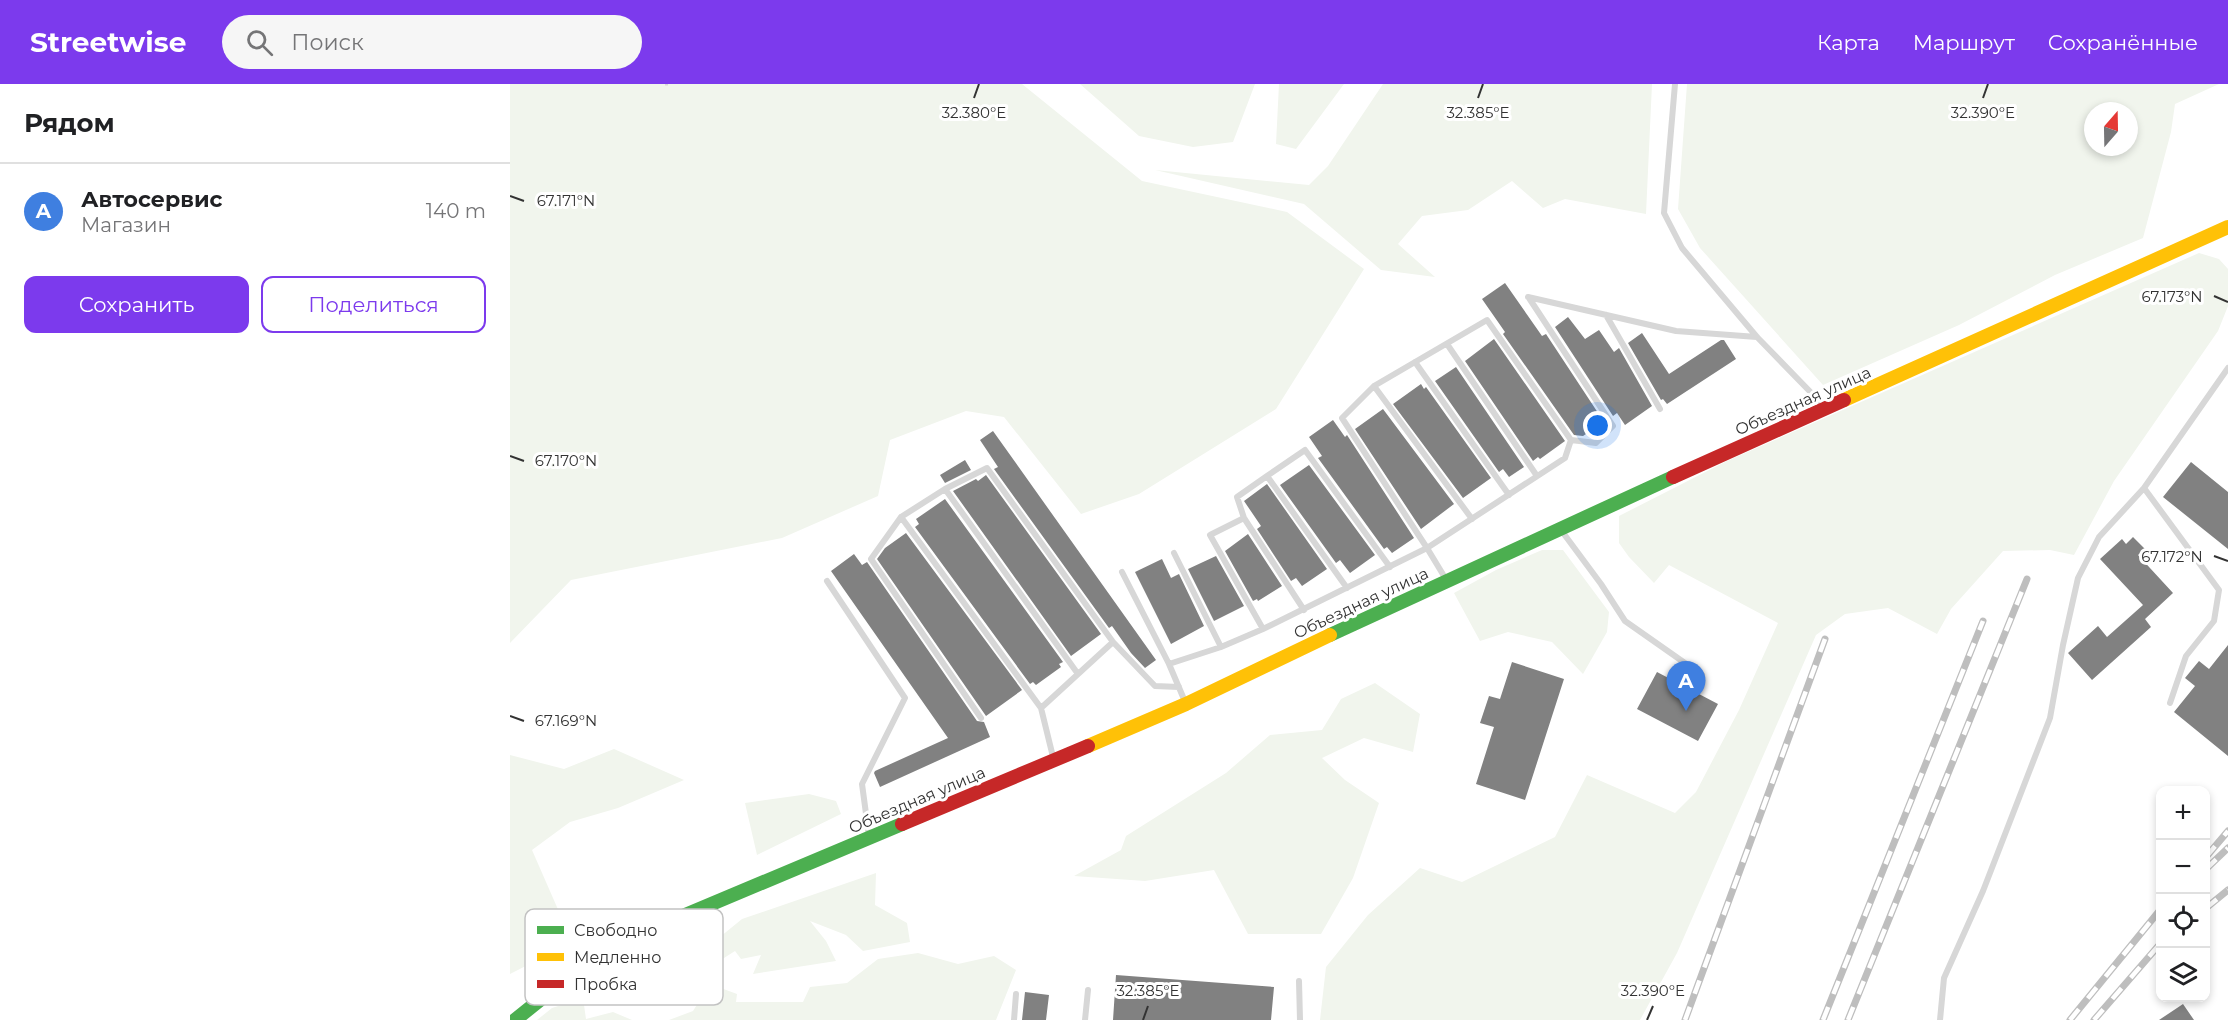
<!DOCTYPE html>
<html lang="ru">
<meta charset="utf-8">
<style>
:root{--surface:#fff;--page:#f6f6f6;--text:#202124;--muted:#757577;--line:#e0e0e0;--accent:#7c3aed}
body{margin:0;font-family:Montserrat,sans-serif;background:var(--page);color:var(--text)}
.controls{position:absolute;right:18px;bottom:18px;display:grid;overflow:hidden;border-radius:12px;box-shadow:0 3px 9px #0003}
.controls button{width:54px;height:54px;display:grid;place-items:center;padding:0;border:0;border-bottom:2px solid var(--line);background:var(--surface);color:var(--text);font:30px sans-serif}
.compass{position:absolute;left:1574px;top:18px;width:54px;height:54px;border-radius:50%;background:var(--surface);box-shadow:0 3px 9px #0003;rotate:20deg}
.you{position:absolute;left:1088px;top:342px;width:21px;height:21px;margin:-15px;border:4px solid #fff;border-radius:50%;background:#1a73e8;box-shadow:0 0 0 9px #1a73e833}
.badge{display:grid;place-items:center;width:39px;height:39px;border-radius:50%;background:var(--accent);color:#fff;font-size:20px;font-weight:700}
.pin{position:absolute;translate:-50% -50px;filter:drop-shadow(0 2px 3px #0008)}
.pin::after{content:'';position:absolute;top:32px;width:21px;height:18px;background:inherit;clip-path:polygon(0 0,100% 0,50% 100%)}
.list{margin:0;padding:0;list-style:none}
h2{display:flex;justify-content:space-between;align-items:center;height:78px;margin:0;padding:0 24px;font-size:26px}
h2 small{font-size:20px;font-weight:400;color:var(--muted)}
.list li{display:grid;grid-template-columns:39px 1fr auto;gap:18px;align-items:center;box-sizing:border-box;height:96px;padding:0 24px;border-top:2px solid var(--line)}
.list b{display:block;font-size:22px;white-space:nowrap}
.list p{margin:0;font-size:20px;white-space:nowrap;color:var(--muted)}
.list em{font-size:20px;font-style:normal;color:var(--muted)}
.actions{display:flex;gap:12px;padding:18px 24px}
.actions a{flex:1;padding:14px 0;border:2px solid var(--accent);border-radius:12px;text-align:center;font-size:21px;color:var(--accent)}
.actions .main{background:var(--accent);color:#fff}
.icon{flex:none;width:33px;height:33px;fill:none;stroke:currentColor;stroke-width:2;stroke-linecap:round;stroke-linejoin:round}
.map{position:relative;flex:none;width:1718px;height:936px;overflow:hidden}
header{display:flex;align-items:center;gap:36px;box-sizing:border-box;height:84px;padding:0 30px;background:var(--accent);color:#fff}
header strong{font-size:28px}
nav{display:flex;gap:33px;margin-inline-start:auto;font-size:21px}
.search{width:420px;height:54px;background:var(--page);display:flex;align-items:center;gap:15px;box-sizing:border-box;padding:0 21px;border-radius:33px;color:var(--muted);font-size:22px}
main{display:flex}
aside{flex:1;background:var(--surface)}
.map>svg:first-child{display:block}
.green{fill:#f1f5ed;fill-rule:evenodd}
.building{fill:#818181}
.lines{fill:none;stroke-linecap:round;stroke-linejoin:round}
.path{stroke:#d6d6d6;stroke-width:3;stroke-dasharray:3 3;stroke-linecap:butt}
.lane{stroke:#d7d7d7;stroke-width:6}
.fast{stroke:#4caf50;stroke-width:14}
.slow{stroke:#ffc107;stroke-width:14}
.jam{stroke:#c62828;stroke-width:14}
.rail-casing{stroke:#bebebe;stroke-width:7}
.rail{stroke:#fff;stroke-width:4.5;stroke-dasharray:14;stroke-linecap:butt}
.ticks{fill:none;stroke:#333;stroke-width:2}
.labels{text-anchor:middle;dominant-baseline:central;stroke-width:6;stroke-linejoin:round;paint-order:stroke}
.street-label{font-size:16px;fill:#333;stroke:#fff}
.key{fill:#fff;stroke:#c2c2c2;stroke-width:1.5}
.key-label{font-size:16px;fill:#333}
.ticks-label{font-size:15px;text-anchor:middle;fill:#333;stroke:#fff;stroke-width:6;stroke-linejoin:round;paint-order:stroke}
</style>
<header>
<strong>Streetwise</strong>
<div class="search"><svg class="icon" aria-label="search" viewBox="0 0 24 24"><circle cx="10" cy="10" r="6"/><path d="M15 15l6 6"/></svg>Поиск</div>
<nav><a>Карта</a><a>Маршрут</a><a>Сохранённые</a></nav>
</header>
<main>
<aside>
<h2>Рядом<small></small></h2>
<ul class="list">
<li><span class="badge" style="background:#3f7fe0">A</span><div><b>Автосервис</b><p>Магазин</p></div><em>140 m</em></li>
</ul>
<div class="actions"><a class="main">Сохранить</a><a>Поделиться</a></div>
</aside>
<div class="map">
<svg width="1718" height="936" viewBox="0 0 1718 936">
<rect width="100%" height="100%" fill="#fff"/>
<!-- green -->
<path class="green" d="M 0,0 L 512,0 L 632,97 L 777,128 L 854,185 L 766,325 L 629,410 L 571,430 L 494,333 L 456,327 L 380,356 L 368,412 L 272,454 L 61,496 L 0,559 Z
M 570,0 L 745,0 L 723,58 L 683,63 L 629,52 Z
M 769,0 L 834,0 L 786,65 L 766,60 Z
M 873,0 L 1142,0 L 1136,130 L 1055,115 L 1033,124 L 1002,97 L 958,126 L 912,132 L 888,160 L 925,193 L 871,186 L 794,120 L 645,86 L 799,101 L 818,82 Z
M 1177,0 L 1709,0 L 1665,20 L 1661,48 L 1633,154 L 1545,191 L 1449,241 L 1313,301 L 1190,164 L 1168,125 ZM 1583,27 L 1619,27 L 1619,63 L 1583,63 Z
M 1689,169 L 1709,175 L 1718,185 L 1718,222 L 1708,247 L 1604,397 L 1564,471 L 1540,466 L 1493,467 L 1441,525 L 1427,550 L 1378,524 L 1335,530 L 1306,551 L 1167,869 L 1130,936 L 810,936 L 816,883 L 858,831 L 910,784 L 952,798 L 1045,753 L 1077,691 L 1165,729 L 1186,708 L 1229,626 L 1268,539 L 1159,481 L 1144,499 L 1119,473 L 1109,459 L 1109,432 L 1217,377 Z
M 1032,466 L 1053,466 L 1099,528 L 1097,548 L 1073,590 L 1042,558 L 998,548 L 970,557 L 944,509 L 986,486 Z
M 865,599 L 910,630 L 903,668 L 854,654 L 812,674 L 835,696 L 869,719 L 843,794 L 811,850 L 738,850 L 704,786 L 635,797 L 564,792 L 611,766 L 616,752 L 716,689 L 760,651 L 812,646 L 831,615 Z
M 104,665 L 174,696 L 108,724 L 60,738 L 22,766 L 50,830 L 53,863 L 0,890 L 0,671 L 54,685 Z
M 299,710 L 326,717 L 331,730 L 247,771 L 235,719 Z
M 366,789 L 365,821 L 397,839 L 400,858 L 353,867 L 336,851 L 300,837 L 316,857 L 326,877 L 243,890 L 251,871 L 231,875 L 225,867 L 203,881 L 194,866 L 232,835 Z
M 408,869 L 448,880 L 484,872 L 506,886 L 486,936 L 159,936 L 183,927 L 200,900 L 227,910 L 226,918 L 293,918 L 300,903 L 337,899 L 368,875 Z
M 73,914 L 76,935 L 103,928 L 122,936 L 27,936 L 42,924 Z"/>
<!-- building -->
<path class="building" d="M 995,199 L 1032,252 L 1036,250 L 1094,338 L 1073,352 L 1064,351 L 993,250 L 995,248 L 972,215 Z
M 1058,233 L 1075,255 L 1089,246 L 1104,268 L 1109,264 L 1142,322 L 1115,341 L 1107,329 L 1103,332 L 1045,243 Z
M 1132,249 L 1159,290 L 1211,256 L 1214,256 L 1226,275 L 1157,320 L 1153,315 L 1151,316 L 1118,259 Z
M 984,255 L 1055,357 L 1030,375 L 1028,373 L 1023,377 L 955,277 Z
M 946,283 L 1014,383 L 999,393 L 993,385 L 989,388 L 925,297 Z
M 911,300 L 914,305 L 916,303 L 981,394 L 953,414 L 883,320 Z
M 873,325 L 944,420 L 911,445 L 845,345 Z
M 823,336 L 835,353 L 837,351 L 904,454 L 882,469 L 877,463 L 874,465 L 808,374 L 812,372 L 799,353 Z
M 483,347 L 646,576 L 635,584 L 621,569 L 602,542 L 599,544 L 484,385 L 488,383 L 470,356 Z
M 455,376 L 461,386 L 435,399 L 430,391 Z
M 1681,378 L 1718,408 L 1718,465 L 1653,413 Z
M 799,381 L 865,471 L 840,489 L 830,476 L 826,479 L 770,401 Z
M 476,391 L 591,550 L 561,572 L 443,407 L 466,395 L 468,397 Z
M 757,400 L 817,485 L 792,502 L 786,494 L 781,497 L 747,445 L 751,442 L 734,417 Z
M 435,415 L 553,578 L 549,580 L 551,583 L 526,601 L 523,598 L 520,600 L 405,443 L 409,440 L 406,435 Z
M 396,449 L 512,606 L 476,632 L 367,475 L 375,464 Z
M 738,450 L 772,502 L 748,517 L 747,515 L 743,517 L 715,467 Z
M 1623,453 L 1635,465 L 1628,471 L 1663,509 L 1635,535 L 1641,543 L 1582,596 L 1558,569 L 1588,542 L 1597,553 L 1633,521 L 1590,475 L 1612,455 L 1616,460 Z
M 344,470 L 352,481 L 357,478 L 467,637 L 474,638 L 480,653 L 370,703 L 364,689 L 365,687 L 438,654 L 321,487 Z
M 706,472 L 734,522 L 704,537 L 678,485 Z
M 652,475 L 661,494 L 669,490 L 694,542 L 661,560 L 625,488 Z
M 1718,561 L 1718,672 L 1664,628 L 1685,602 L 1675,594 L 1689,577 L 1699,585 Z
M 1002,578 L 1054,595 L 1015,716 L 966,700 L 984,643 L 970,639 L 979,612 L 990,615 Z
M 1147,588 L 1208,620 L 1188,657 L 1127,625 Z
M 606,891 L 764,903 L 761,936 L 603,936 Z
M 515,908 L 539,911 L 536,936 L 512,936 Z
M 1673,920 L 1684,936 L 1649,936 Z"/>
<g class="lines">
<!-- path -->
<path class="path" d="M 155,0 L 158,0"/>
<!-- lane -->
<path class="lane" d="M 1165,0 L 1154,129 L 1172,164 L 1247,253 L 1315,323
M 1018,213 L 1166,247 L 1247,253
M 1019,214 L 1103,342 L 1086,359 L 1061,356
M 1096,231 L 1150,325
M 937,260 L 1027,392
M 905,278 L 999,411
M 864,302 L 977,236 L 1061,356 L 1055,374 L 917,464 L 937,497
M 757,392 L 795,366 L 880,483
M 435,405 L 391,433 L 531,624
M 391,433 L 361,475 L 471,634
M 734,434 L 727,413 L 757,392 L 837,504
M 1051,446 L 1091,500 L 1115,537 L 1192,591
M 664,469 L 711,563
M 612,488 L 659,580
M 317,497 L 395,614 L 352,700 L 359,752
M 753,545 L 700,451 L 734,434 L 794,526
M 603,558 L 645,602 L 669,603
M 1660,619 L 1676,572 L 1704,537 L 1709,506 L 1634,404 L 1718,284
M 676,620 L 659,580 L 711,563 L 753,545 L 917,464 L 832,334 L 864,302 L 962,435
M 544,677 L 531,624 L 603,558 L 477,384 L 435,405 L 568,590
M 789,897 L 790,936
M 504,936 L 506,910
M 575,936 L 578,906
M 1430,936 L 1434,894 L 1473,807 L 1540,634 L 1553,561 L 1568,494 L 1589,453 L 1634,404"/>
<!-- fast -->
<path class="fast" d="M 820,551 L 1163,393
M 5,936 L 56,895 L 142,845 L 392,740"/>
<!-- slow -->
<path class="slow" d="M 1334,316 L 1718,143
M 578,662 L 676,620 L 820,551"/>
<!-- jam -->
<path class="jam" d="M 1163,393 L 1334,316
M 392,740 L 578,662"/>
<!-- rail casing -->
<g class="rail-casing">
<path id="rail" d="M 1696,773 L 1718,747
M 1696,785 L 1718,764
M 1696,824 L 1718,806
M 1175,936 L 1315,555
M 1313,936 L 1473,537
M 1338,936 L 1517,495
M 1560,936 L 1650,826
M 1584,936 L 1650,860"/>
</g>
<!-- rail -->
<use href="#rail" class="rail"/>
</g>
<!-- ticks -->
<path class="ticks" d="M 464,14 L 469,0M 968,14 L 973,0M 1473,14 L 1478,0M 0,112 L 14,117M 1704,212 L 1718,218M 0,372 L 14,377M 1704,472 L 1718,477M 0,632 L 14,637M 633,936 L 638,922M 1137,936 L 1143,922"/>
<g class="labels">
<!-- street labels -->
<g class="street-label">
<text transform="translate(1293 317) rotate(-24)">Объездная улица</text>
<text transform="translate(851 519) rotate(-25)">Объездная улица</text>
<text transform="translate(407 716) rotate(-23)">Объездная улица</text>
</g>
</g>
<!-- legend -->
<rect x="15" y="825" width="198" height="96" rx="9" class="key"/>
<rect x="27" y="842" width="27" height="8" fill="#4caf50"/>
<rect x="27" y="869" width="27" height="8" fill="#ffc107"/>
<rect x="27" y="896" width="27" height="8" fill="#c62828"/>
<g class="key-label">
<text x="64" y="852">Свободно</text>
<text x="64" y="879">Медленно</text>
<text x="64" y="906">Пробка</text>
</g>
<g class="ticks-label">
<text x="464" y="34">32.380°E</text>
<text x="1473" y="34">32.390°E</text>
<text x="968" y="34">32.385°E</text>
<text x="56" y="122">67.171°N</text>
<text x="1662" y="218">67.173°N</text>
<text x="56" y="382">67.170°N</text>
<text x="1662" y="478">67.172°N</text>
<text x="56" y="642">67.169°N</text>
<text x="638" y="912">32.385°E</text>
<text x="1143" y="912">32.390°E</text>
</g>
</svg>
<div class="controls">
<button>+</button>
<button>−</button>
<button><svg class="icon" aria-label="locate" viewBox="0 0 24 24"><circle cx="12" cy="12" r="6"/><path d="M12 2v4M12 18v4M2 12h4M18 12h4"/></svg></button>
<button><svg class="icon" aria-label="layers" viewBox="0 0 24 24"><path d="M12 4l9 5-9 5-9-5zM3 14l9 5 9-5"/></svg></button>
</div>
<svg class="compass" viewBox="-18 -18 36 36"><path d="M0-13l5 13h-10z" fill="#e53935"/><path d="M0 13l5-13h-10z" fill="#757577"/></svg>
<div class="you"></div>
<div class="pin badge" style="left:1176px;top:627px;background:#3f7fe0">A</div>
</div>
</main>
